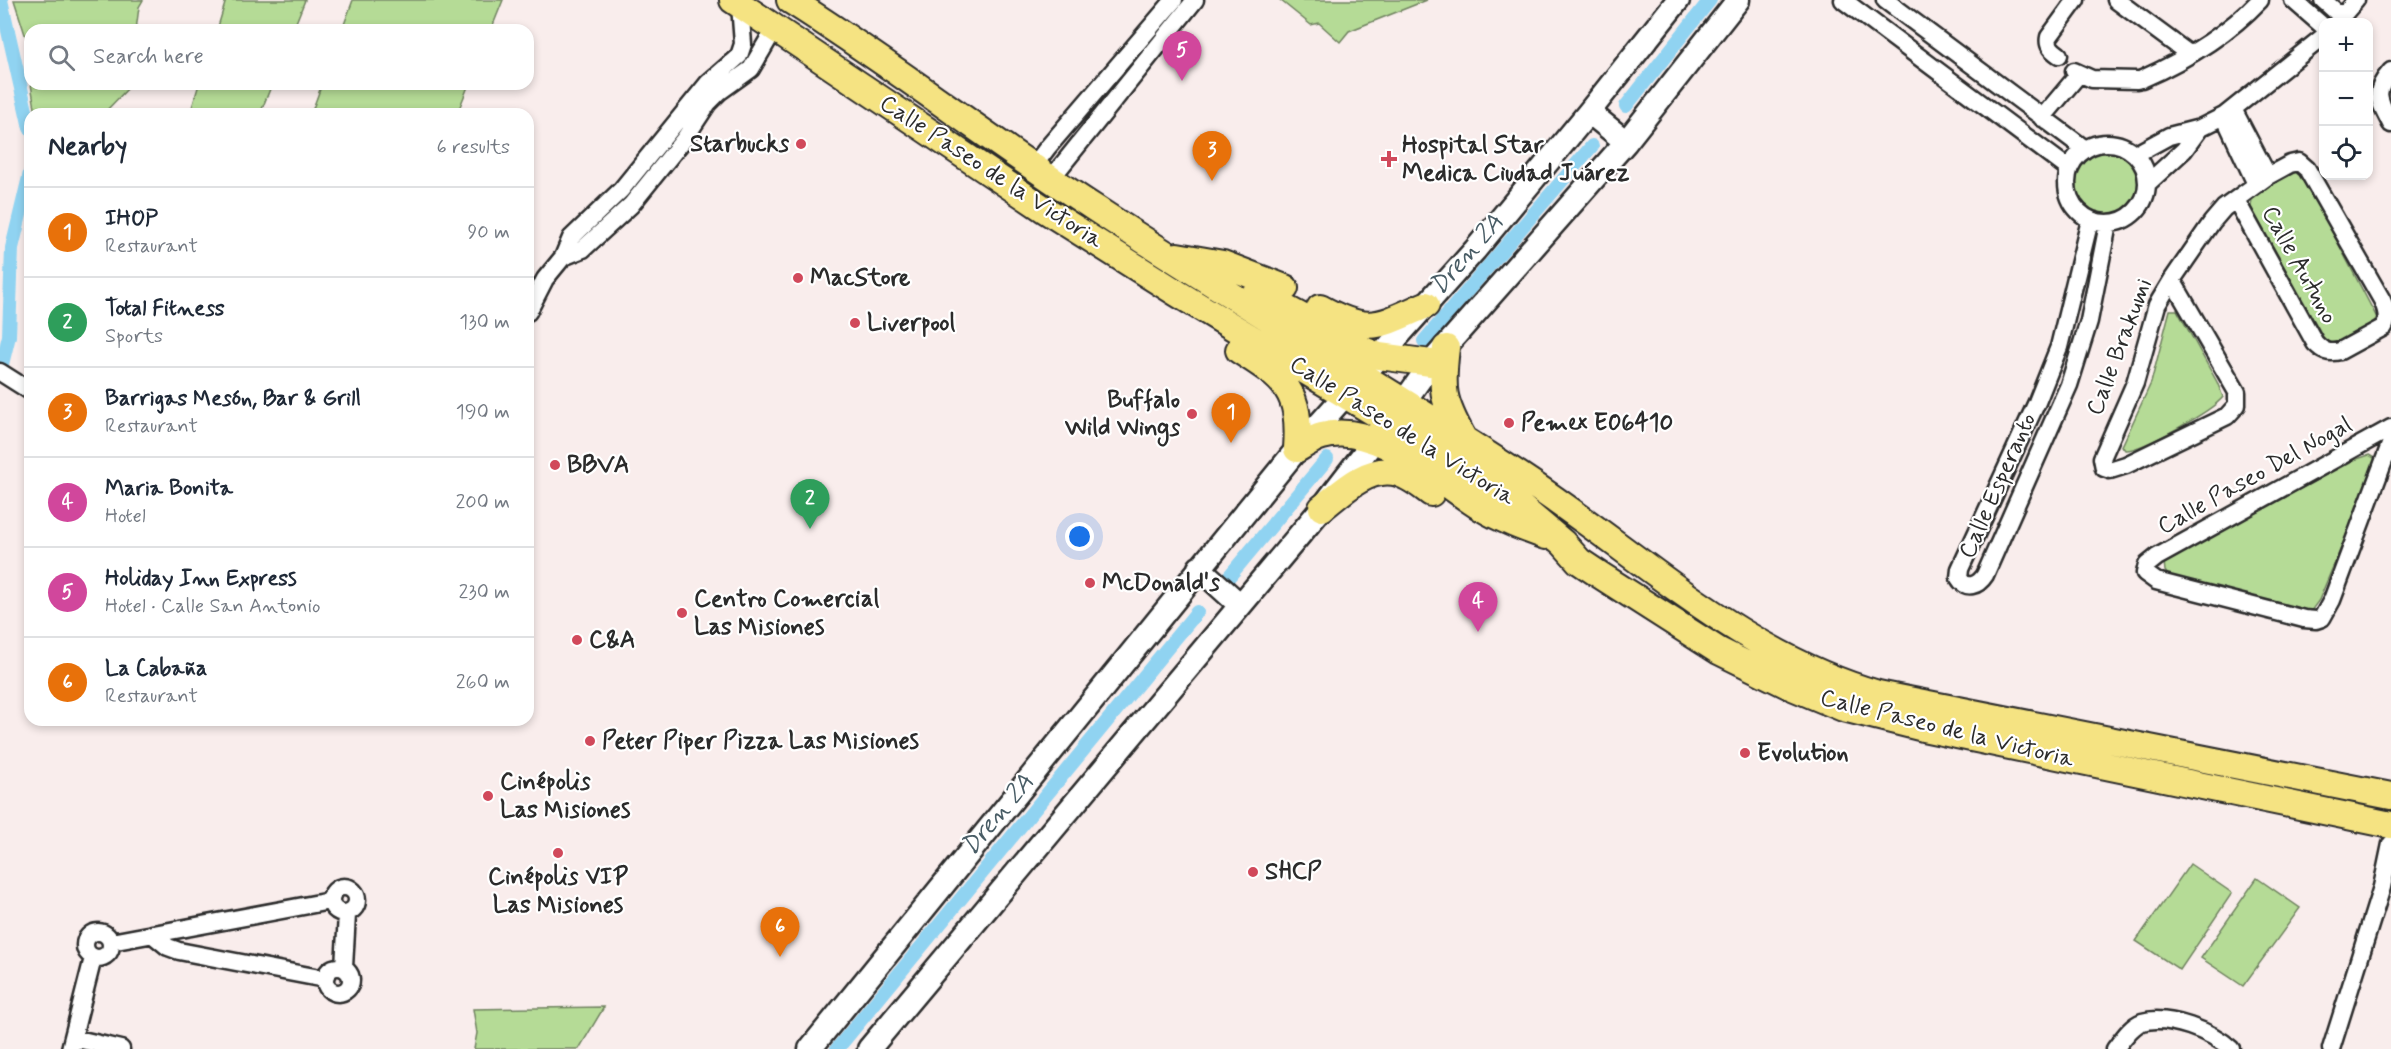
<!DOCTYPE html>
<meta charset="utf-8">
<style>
:root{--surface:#fff;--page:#f2f2f3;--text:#1f2937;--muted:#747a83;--line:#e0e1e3;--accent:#0f766e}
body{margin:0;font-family:Mynerve,sans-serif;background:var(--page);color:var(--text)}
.controls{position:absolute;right:18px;top:18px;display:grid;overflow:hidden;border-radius:12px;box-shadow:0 3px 9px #0003}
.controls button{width:54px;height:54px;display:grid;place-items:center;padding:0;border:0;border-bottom:2px solid var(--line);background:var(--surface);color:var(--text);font:30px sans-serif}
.you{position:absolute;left:1080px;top:537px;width:21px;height:21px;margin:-15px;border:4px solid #fff;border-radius:50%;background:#1a73e8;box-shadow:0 0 0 9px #1a73e833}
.badge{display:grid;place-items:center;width:39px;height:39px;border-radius:50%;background:var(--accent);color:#fff;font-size:20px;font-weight:700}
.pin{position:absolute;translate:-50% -50px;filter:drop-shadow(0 2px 3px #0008)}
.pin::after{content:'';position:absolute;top:32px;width:21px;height:18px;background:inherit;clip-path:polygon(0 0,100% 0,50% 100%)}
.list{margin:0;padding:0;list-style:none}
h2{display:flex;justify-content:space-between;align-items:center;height:78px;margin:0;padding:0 24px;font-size:26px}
h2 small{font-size:20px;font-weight:400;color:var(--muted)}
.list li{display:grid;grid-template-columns:39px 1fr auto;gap:18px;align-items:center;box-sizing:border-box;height:90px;padding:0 24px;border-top:2px solid var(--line)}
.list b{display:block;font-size:22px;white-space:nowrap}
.list p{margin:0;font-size:20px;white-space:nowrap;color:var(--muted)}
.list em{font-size:20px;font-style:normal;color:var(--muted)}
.icon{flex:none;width:33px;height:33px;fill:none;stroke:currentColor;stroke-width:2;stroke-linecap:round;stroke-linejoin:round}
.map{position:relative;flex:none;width:2391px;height:1049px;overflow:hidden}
.search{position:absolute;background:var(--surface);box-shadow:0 3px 9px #0003;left:24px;top:24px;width:510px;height:66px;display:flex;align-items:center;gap:15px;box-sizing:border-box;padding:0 21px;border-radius:18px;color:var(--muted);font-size:22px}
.panel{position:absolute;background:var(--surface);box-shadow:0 3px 9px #0003;left:24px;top:108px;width:510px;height:618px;border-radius:18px}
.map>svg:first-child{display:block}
.green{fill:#b5db96;stroke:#708360;stroke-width:1.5}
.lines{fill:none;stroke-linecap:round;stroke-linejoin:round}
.canal{stroke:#90d3f1;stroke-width:14}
.street-casing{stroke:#2b2b2b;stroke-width:21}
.secondary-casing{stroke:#2b2b2b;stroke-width:27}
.primary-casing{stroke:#2b2b2b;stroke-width:30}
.street{stroke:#fff;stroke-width:16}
.secondary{stroke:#fff;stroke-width:22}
.primary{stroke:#f5e382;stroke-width:26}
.poi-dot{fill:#d1495b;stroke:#fff;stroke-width:2}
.labels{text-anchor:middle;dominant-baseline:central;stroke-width:4.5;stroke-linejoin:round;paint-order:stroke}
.poi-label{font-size:24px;font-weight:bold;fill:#2b2b2b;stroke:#fff;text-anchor:start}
.street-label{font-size:24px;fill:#2b2b2b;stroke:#fff}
.water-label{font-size:26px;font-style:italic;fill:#495d66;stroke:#fff}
</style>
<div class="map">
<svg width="2391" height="1049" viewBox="0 0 2391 1049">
<rect width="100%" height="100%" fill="#f9edec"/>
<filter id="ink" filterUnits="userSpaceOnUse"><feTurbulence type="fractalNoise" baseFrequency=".0167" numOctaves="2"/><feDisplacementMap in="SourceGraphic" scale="12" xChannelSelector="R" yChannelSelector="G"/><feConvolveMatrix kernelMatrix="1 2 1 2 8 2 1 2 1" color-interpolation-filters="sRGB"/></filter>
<g filter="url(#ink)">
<!-- green -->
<path class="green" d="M 14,0 L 143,0 L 139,7 L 136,30 L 30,30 L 30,50 Z
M 226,0 L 305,0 L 293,30 L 217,30 Z
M 353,0 L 503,0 L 491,30 L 342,30 Z
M 1280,0 L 1427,0 L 1349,31 L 1340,42 L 1319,23 L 1311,25 Z
M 31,84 L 132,84 L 103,114 L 36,114 Z
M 199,84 L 272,84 L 260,114 L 190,114 Z
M 322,84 L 469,84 L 457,114 L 311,114 Z
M2073 184a34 34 0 1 1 68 0a34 34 0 1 1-68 0Z
M 2293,171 L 2302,174 L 2377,318 L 2366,330 L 2331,346 L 2326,342 L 2251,207 L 2252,198 Z
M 2170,310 L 2177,310 L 2217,382 L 2223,397 C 2212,411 2141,451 2125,450 L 2122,446 L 2151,383 Z
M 2369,455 L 2378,460 L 2319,600 L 2311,611 L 2279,606 L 2169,576 L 2165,571 L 2164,562 L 2354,460 Z
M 2190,864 L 2232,893 L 2180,970 L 2136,941 Z
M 2257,878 L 2300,908 L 2243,986 L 2201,958 Z
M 604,1007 L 579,1049 L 474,1049 L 477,1033 L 473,1009 Z"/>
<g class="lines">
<!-- canal -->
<path class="canal" d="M 1,0 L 30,128
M 1626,106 L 1710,0
M 1424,341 L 1592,146
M 0,372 L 9,336 L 12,248 L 30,173
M 1227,579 L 1327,459
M 837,1049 L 1197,612"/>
<!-- street casing -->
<g class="street-casing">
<path id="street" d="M 1843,0 L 2069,169
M 1885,0 L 2085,149
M 2116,0 L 2189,54
M 2293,0 L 2324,27
M 2323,0 L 2342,17
M 2337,22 L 2356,0
M 2059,55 C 2052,50 2047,46 2049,37 L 2076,0
M 2074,71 L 2092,79 L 2137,80
M 2391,71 C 2372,92 2379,100 2391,124
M 2142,79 C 2185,60 2228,34 2260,0
M 2233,109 L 2268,176
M 2224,116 L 2256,184
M 2042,118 L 2079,74
M2067 183a40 40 0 1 1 80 0a40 40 0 1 1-80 0Z
M 2136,154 L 2169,136 L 2200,128 L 2224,116 L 2324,36
M 1033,167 L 1048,147 L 1174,0
M 1050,180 L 1195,0
M 2148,183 L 2184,150 L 2200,128
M 2090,220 L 2059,347 L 2037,402 L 1960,569 L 1959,578 C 1966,590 1978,586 1985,575 L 2069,385 L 2089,321 L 2108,224
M 563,257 L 583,249 L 631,205 L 685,138 L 708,103 L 719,92 L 751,69 L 775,28
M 2172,280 L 2237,392 L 2237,405 L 2227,416 L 2126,465 L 2110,470 L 2104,468 L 2102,458 L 2135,383 L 2157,305 L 2172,280 L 2212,222 L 2224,208 L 2268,176 L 2290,164 L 2299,162 L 2307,169 L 2382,300 C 2386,309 2389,318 2384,327 L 2340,351 C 2328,354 2323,351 2315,343 L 2236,200
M 528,312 L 545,279 L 563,257 L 571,238 L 621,190 L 708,83 L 739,56 L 743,44 L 740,5
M 0,372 L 30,391
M 2391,428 L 2157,557 L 2147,565 L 2145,573 L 2156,581 L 2304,619 L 2316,620 L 2322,618 L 2332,600 L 2391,442
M331 900a13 13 0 1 1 26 0a13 13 0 1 1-26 0Z
M85 945a13 13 0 1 1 26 0a13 13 0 1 1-26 0Z
M 152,934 L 168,947 L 179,951 L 325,979
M 111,942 L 330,901
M325 980a13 13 0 1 1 26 0a13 13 0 1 1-26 0Z
M 344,967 L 347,914
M 73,1038 L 121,1049
M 70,1049 L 93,958
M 2115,1049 C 2122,1040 2131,1026 2142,1022 C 2168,1014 2213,1032 2231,1049
M 2331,1049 L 2382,887 L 2391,844"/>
</g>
<!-- secondary casing -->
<g class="secondary-casing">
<path id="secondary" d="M 1589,112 L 1626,142
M 1199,568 L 1240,605
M 810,1049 L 1297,449 L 1475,250 L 1589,112 L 1678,0
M 869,1049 L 1322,508 C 1358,459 1398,414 1431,363 L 1626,142 L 1738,0"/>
</g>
<!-- primary casing -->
<g class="primary-casing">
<path id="primary" d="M 733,0 L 1044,209 L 1177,293 L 1497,487 L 1563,543 L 1579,561 L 1600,575 L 1719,651 L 1790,686 L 1843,708 L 1923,728 L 2391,825
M 790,0 C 895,66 992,142 1096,209 C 1237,302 1384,386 1525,479 C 1640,555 1742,655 1878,694 L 2391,796
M 1177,256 L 1223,264 L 1285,288
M 1257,293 L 1363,350 L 1379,356 L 1431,363
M 1320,308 C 1369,335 1378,326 1426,305
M 1446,348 C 1441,390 1442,400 1463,438
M 1239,350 C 1286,380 1301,390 1297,449
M 1297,449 C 1305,445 1313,438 1322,436 C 1377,420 1439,482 1482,508 C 1502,520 1524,528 1546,536
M 1322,508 C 1342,492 1366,468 1393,472 C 1407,474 1420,485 1431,493"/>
</g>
<!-- street -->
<use href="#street" class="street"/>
<!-- secondary -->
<use href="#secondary" class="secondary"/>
<!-- primary -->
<use href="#primary" class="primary"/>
</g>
</g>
<!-- markers -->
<g class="poi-dot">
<circle cx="801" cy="144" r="6"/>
<path d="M1386 150h6v6h6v6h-6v6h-6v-6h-6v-6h6z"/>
<circle cx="798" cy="278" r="6"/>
<circle cx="855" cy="323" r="6"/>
<circle cx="1192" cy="414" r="6"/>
<circle cx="1509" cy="423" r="6"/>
<circle cx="555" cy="465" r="6"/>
<circle cx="1090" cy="583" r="6"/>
<circle cx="682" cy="613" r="6"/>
<circle cx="577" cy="640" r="6"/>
<circle cx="590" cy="741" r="6"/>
<circle cx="1745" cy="753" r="6"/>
<circle cx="488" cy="796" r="6"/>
<circle cx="558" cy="853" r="6"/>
<circle cx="1253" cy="872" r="6"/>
</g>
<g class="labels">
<!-- poi labels -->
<g class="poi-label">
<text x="789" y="144" text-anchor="end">Starbucks</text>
<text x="1402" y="145">Hospital Star<tspan x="1402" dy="28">Medica Ciudad Juárez</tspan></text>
<text x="810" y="278">MacStore</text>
<text x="867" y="323">Liverpool</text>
<text x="1180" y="400" text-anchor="end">Buffalo<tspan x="1180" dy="28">Wild Wings</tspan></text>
<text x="1521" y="423">Pemex E06410</text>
<text x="567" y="465">BBVA</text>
<text x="1102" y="583">McDonald's</text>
<text x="694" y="599">Centro Comercial<tspan x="694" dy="28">Las Misiones</tspan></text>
<text x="589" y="640">C&amp;A</text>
<text x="602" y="741">Peter Piper Pizza Las Misiones</text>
<text x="1757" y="753">Evolution</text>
<text x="500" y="782">Cinépolis<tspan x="500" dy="28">Las Misiones</tspan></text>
<text x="1265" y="872">SHCP</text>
<text x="558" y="877" text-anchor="middle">Cinépolis VIP<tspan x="558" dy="28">Las Misiones</tspan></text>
</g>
<!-- street labels -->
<g class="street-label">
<text transform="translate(991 172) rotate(33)">Calle Paseo de la Victoria</text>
<text transform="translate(2299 265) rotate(61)">Calle Autuno</text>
<text transform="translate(2120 347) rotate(-69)">Calle Brakumi</text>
<text transform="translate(1402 431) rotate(32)">Calle Paseo de la Victoria</text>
<text transform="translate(2255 476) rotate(-29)">Calle Paseo Del Nogal</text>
<text transform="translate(1998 486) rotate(-66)">Calle Esperanto</text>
<text transform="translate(1947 729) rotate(14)">Calle Paseo de la Victoria</text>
</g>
<!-- water labels -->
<g class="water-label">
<text transform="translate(1467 255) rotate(-49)">Dren 2A</text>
<text transform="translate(998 815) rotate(-50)">Dren 2A</text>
</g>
</g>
</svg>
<div class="controls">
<button>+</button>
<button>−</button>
<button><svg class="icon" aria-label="locate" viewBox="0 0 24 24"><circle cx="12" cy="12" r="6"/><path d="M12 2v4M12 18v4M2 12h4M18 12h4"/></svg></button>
</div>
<div class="you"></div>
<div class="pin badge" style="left:1231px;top:443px;background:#e8710a">1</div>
<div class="pin badge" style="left:810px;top:529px;background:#2e9e5b">2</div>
<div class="pin badge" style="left:1212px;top:181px;background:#e8710a">3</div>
<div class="pin badge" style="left:1478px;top:632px;background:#d1479c">4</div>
<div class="pin badge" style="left:1182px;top:81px;background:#d1479c">5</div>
<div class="pin badge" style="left:780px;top:957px;background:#e8710a">6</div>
<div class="search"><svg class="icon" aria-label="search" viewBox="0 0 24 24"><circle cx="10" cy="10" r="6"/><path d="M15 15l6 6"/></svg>Search here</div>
<section class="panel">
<h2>Nearby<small>6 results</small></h2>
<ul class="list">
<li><span class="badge" style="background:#e8710a">1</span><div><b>IHOP</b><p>Restaurant</p></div><em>90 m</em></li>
<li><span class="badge" style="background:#2e9e5b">2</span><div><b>Total Fitness</b><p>Sports</p></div><em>130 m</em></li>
<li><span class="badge" style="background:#e8710a">3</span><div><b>Barrigas Mesón, Bar &amp; Grill</b><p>Restaurant</p></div><em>190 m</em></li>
<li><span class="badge" style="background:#d1479c">4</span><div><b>Maria Bonita</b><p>Hotel</p></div><em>200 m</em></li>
<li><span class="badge" style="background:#d1479c">5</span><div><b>Holiday Inn Express</b><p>Hotel · Calle San Antonio</p></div><em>230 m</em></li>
<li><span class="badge" style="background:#e8710a">6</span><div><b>La Cabaña</b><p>Restaurant</p></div><em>260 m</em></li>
</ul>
</section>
</div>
